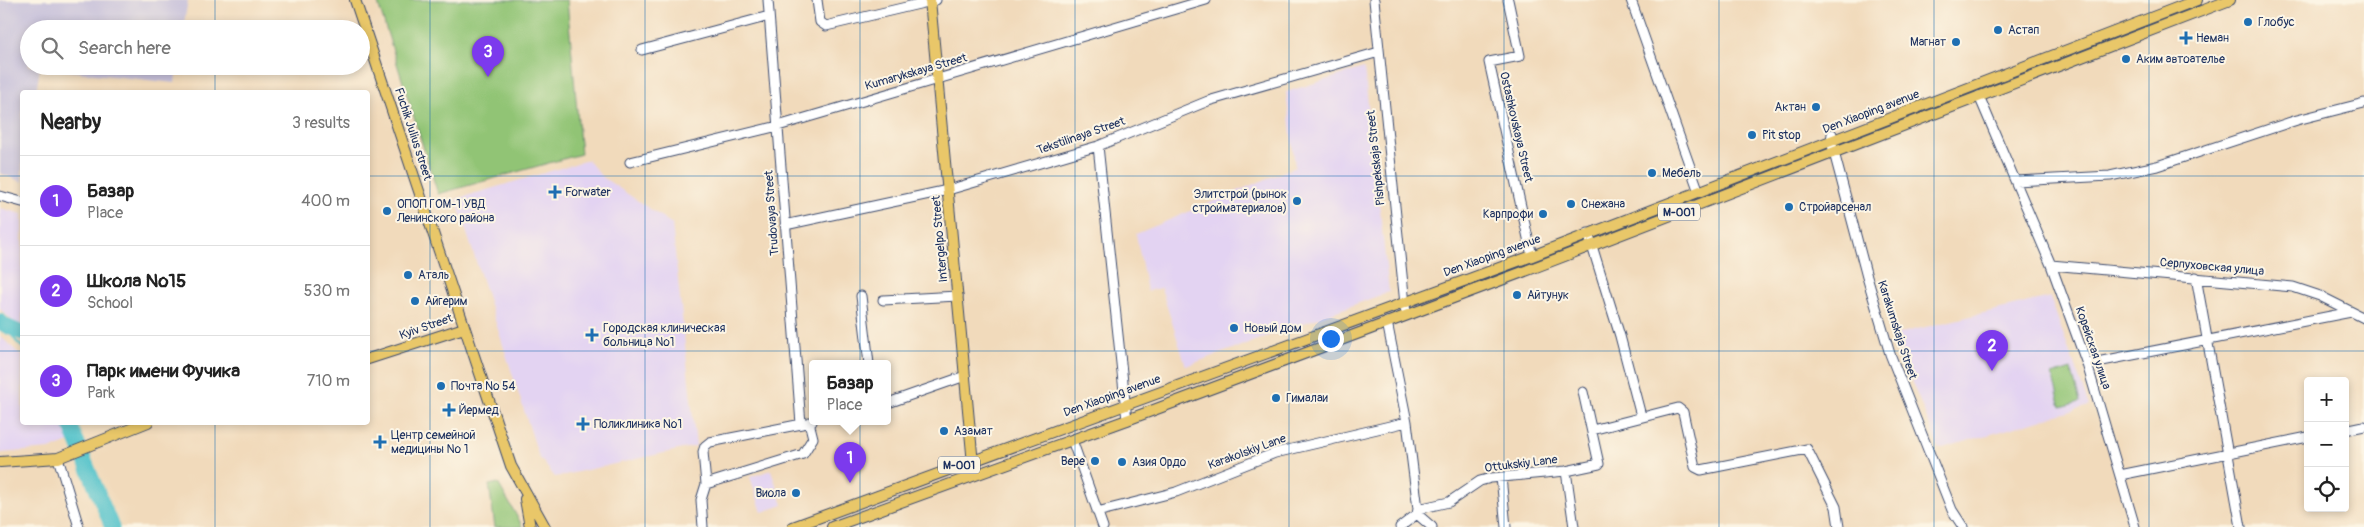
<!DOCTYPE html>
<meta charset="utf-8">
<style>
:root{--surface:#fff;--page:#f2f2f2;--text:#222;--muted:#767676;--line:#e0e0e0;--accent:#7c3aed}
body{margin:0;font-family:Pangolin,sans-serif;background:var(--page);color:var(--text)}
.controls{position:absolute;right:15px;bottom:15px;display:grid;overflow:hidden;border-radius:5px;box-shadow:0 2px 8px #0003}
.controls button{width:45px;height:45px;display:grid;place-items:center;padding:0;border:0;border-bottom:1px solid var(--line);background:var(--surface);color:var(--text);font:25px sans-serif}
.you{position:absolute;left:1330px;top:338px;width:18px;height:18px;margin:-12px;border:4px solid #fff;border-radius:50%;background:#1a73e8;box-shadow:0 0 0 8px #1a73e833}
.badge{display:grid;place-items:center;width:32px;height:32px;border-radius:50%;background:var(--accent);color:#fff;font-size:16px;font-weight:700}
.pin{position:absolute;translate:-50% -41px;filter:drop-shadow(0 1px 2px #0008)}
.pin::after{content:'';position:absolute;top:26px;width:18px;height:15px;background:inherit;clip-path:polygon(0 0,100% 0,50% 100%)}
.popup{position:absolute;left:809px;top:360px;width:82px;height:65px;box-sizing:border-box;display:grid;place-content:center;border-radius:5px;background:var(--surface);filter:drop-shadow(0 1px 4px #0005);font-size:16px;white-space:nowrap;color:var(--muted)}
.popup b{font-size:19px;color:var(--text)}
.popup::after{content:'';position:absolute;left:50%;top:100%;margin-left:-10px;border:10px solid transparent;border-top-color:var(--surface)}
.list{margin:0;padding:0;list-style:none}
h2{display:flex;justify-content:space-between;align-items:center;height:65px;margin:0;padding:0 20px;font-size:21px}
h2 small{font-size:16px;font-weight:400;color:var(--muted)}
.list li{display:grid;grid-template-columns:32px 1fr auto;gap:15px;align-items:center;box-sizing:border-box;height:90px;padding:0 20px;border-top:1px solid var(--line)}
.list b{display:block;font-size:19px;white-space:nowrap}
.list p{margin:0;font-size:16px;white-space:nowrap;color:var(--muted)}
.list em{font-size:16px;font-style:normal;color:var(--muted)}
.icon{flex:none;width:28px;height:28px;fill:none;stroke:currentColor;stroke-width:2;stroke-linecap:round;stroke-linejoin:round}
.map{position:relative;flex:none;width:2364px;height:527px;overflow:hidden}
.search{position:absolute;background:var(--surface);box-shadow:0 2px 8px #0003;left:20px;top:20px;width:350px;height:55px;display:flex;align-items:center;gap:12px;box-sizing:border-box;padding:0 18px;border-radius:28px;color:var(--muted);font-size:19px}
.panel{position:absolute;background:var(--surface);box-shadow:0 2px 8px #0003;left:20px;top:90px;width:350px;height:335px;border-radius:5px}
.map>svg:first-child{display:block}
.built{fill:#e3d3f2}
.industrial{fill:#c6c0da}
.green{fill:#91c474;stroke:#567a69}
.lines{fill:none;stroke-linecap:round;stroke-linejoin:round}
.stream{stroke:#55c3cb;stroke-width:2.5}
.river{stroke:#55c3cb;stroke-width:15}
.minor-casing{stroke:#3b496c;stroke-width:11}
.major-casing{stroke:#3b496c;stroke-width:12}
.minor{stroke:#fff;stroke-width:9}
.major{stroke:#e9c769;stroke-width:10}
.grid{fill:none;stroke:#1f6fb2;stroke-width:1;stroke-opacity:0.55}
.poi-dot{fill:#1f6fb2;stroke:#fcf5e5;stroke-width:2}
.labels{text-anchor:middle;dominant-baseline:central;stroke-width:4;stroke-linejoin:round;paint-order:stroke}
.shield{fill:#fcf5e5;stroke:#5e6a86;stroke-width:1}
.shield-label{font-size:11px;font-weight:bold;fill:#1b2f5e}
.poi-label{font-size:12px;fill:#1b2f5e;stroke:#fcf5e5;text-anchor:start}
.street-label{font-size:12px;fill:#1b2f5e;stroke:#fcf5e5}
</style>
<div class="map">
<svg width="2364" height="527" viewBox="0 0 2364 527">
<rect width="100%" height="100%" fill="#fcf5e5"/>
<filter id="ink" filterUnits="userSpaceOnUse"><feTurbulence type="fractalNoise" baseFrequency=".02" numOctaves="2"/><feDisplacementMap in="SourceGraphic" scale="10" xChannelSelector="R" yChannelSelector="G"/><feConvolveMatrix kernelMatrix="1 2 1 2 8 2 1 2 1" color-interpolation-filters="sRGB"/></filter>
<filter id="wash" filterUnits="userSpaceOnUse"><feTurbulence type="fractalNoise" baseFrequency=".0096" numOctaves="4" result="noise"/><feDisplacementMap in="SourceGraphic" scale="20" xChannelSelector="R" yChannelSelector="G"/><feGaussianBlur stdDeviation="1.12" result="paint"/><feColorMatrix in="noise" values="0 0 0 0 0 0 0 0 0 0 0 0 0 0 0 0 0 1.4 0 .05"/><feComposite in="paint" operator="in"/></filter>
<g filter="url(#wash)">
<rect width="100%" height="100%" fill="#f1dabb"/>
<!-- built -->
<path class="built" d="M 1364,68 L 1389,292 L 1186,366 L 1161,288 L 1147,291 L 1136,234 L 1295,167 L 1286,92 Z
M 588,160 L 601,176 L 672,224 L 696,446 L 555,477 L 539,457 L 456,199 Z
M 0,208 L 22,214 L 22,330 L 0,309 Z
M 2050,297 L 2089,406 L 1939,449 L 1893,335 Z
M 0,336 L 22,356 L 22,422 L 62,423 L 70,442 L 49,449 L 0,453 Z
M 771,470 L 783,505 L 762,512 L 750,477 Z"/>
<!-- industrial -->
<path class="industrial" d="M 0,0 L 188,0 L 183,29 L 29,29 L 29,66 L 177,66 L 175,83 L 40,68 L 36,92 L 22,92 L 22,182 L 0,173 Z"/>
<!-- green -->
<path class="green" d="M 377,0 L 567,0 L 581,154 L 438,194 Z
M 2071,369 L 2080,402 L 2061,407 L 2052,375 Z
M 498,483 L 523,527 L 495,527 L 489,485 Z"/>
<g class="lines">
<!-- stream -->
<path class="stream" d="M 6,326 L 16,341 L 22,347"/>
<!-- river -->
<path class="river" d="M 0,321 L 6,326 L 22,333
M 69,422 L 112,527"/>
</g>
</g>
<g filter="url(#ink)">
<g class="lines">
<!-- minor casing -->
<g class="minor-casing">
<path id="minor" d="M 768,0 L 801,424
M 817,0 L 820,22 L 826,26 L 936,0
M 1374,0 L 1406,314
M 1508,0 L 1520,56 L 1489,62 L 1532,256
M 1631,0 L 1699,192
M 642,50 L 769,16
M 1979,96 L 2051,265 L 2087,364 L 2135,527
M 1832,134 L 1831,141 L 1867,277 L 1890,354 L 1952,510 L 1963,527
M 1098,146 L 1127,420
M 630,162 L 778,126 L 1206,0
M 2016,181 L 2110,176 L 2157,166 L 2297,120 L 2364,103
M 0,196 L 22,202
M 785,225 L 948,190 L 1098,146 L 1208,101 L 1379,52
M 1588,233 L 1620,336 L 1641,416
M 2051,265 L 2293,287 L 2320,296 L 2364,318
M 2196,277 L 2241,527
M 861,296 L 869,364
M 883,300 L 958,296
M 1387,322 L 1407,422 L 1418,509 L 1449,502 L 1480,481 L 1491,478 L 1566,471 L 1599,464 L 1583,392
M 2087,364 L 2351,312
M 888,403 L 965,376
M 1592,430 L 1678,408 L 1683,412 L 1695,467 L 1701,470 L 1807,449 L 1836,507 L 1839,527
M 2345,430 L 2364,426
M 1072,440 L 1103,527
M 58,458 L 79,527
M 1566,471 L 1574,527
M 2120,475 L 2308,437
M 1501,477 L 1506,527
M 706,484 L 803,454 L 813,438 L 809,422
M 1418,509 L 1417,514 L 1432,527
M 1097,512 L 1176,492 L 1275,453 L 1407,422
M 703,527 L 701,500 L 706,484 L 703,452 L 705,446 L 710,442 L 812,422
M 1400,527 L 1417,514"/>
</g>
<!-- major casing -->
<g class="major-casing">
<path id="major" d="M 355,0 L 511,466 L 545,527
M 930,0 L 973,464
M 368,359 L 464,328
M 0,462 L 58,458 L 148,422
M 525,499 L 530,527
M 793,527 L 1532,256 L 2197,0
M 832,527 L 1127,420 L 1536,267 L 2230,0"/>
</g>
<!-- minor -->
<use href="#minor" class="minor"/>
<!-- major -->
<use href="#major" class="major"/>
</g>
</g>
<!-- grid -->
<path class="grid" d="M 215,0 L 215,29M 430,0 L 430,527M 645,0 L 645,527M 860,0 L 860,527M 1075,0 L 1075,527M 1289,0 L 1289,527M 1504,0 L 1504,527M 1719,0 L 1719,527M 1934,0 L 1934,527M 2149,0 L 2149,527M 215,66 L 215,92M 0,176 L 22,176M 368,176 L 2364,176M 0,351 L 22,351M 368,351 L 2364,351M 215,422 L 215,527"/>
<!-- markers -->
<g class="poi-dot">
<circle cx="2248" cy="22" r="5"/>
<circle cx="1998" cy="30" r="5"/>
<path d="M2183.5 30.5h5v5h5v5h-5v5h-5v-5h-5v-5h5z"/>
<circle cx="1956" cy="42" r="5"/>
<circle cx="2126" cy="59" r="5"/>
<circle cx="1816" cy="107" r="5"/>
<circle cx="1752" cy="135" r="5"/>
<circle cx="1652" cy="173" r="5"/>
<path d="M552.5 184.5h5v5h5v5h-5v5h-5v-5h-5v-5h5z"/>
<circle cx="1297" cy="201" r="5"/>
<circle cx="1571" cy="204" r="5"/>
<circle cx="1789" cy="207" r="5"/>
<circle cx="387" cy="211" r="5"/>
<circle cx="1543" cy="214" r="5"/>
<circle cx="408" cy="275" r="5"/>
<circle cx="1517" cy="295" r="5"/>
<circle cx="415" cy="301" r="5"/>
<circle cx="1234" cy="328" r="5"/>
<path d="M589.5 327.5h5v5h5v5h-5v5h-5v-5h-5v-5h5z"/>
<circle cx="441" cy="386" r="5"/>
<circle cx="1276" cy="398" r="5"/>
<path d="M446.5 402.5h5v5h5v5h-5v5h-5v-5h-5v-5h5z"/>
<path d="M580.5 416.5h5v5h5v5h-5v5h-5v-5h-5v-5h5z"/>
<circle cx="944" cy="431" r="5"/>
<path d="M377.5 434.5h5v5h5v5h-5v5h-5v-5h-5v-5h5z"/>
<circle cx="1095" cy="461" r="5"/>
<circle cx="1122" cy="462" r="5"/>
<circle cx="796" cy="493" r="5"/>
</g>
<g class="labels">
<!-- shield labels -->
<g class="shield">
<rect x="1658" y="203.5" width="42" height="17" rx="4"/>
<rect x="938" y="456.5" width="42" height="17" rx="4"/>
</g>
<g class="shield-label">
<text x="1679" y="212">M-001</text>
<text x="959" y="465">M-001</text>
</g>
<!-- poi labels -->
<g class="poi-label">
<text x="2258" y="22">Глобус</text>
<text x="2008" y="30">Астап</text>
<text x="2196" y="38">Неман</text>
<text x="1946" y="42" text-anchor="end">Магнат</text>
<text x="2136" y="59">Аким автоателье</text>
<text x="1806" y="107" text-anchor="end">Актан</text>
<text x="1762" y="135">Pit stop</text>
<text x="1662" y="173">Мебель</text>
<text x="565" y="192">Forwater</text>
<text x="1287" y="194" text-anchor="end">Элитстрой (рынок<tspan x="1287" dy="14">стройматериалов)</tspan></text>
<text x="397" y="204">ОПОП ГОМ-1 УВД<tspan x="397" dy="14">Ленинского района</tspan></text>
<text x="1581" y="204">Снежана</text>
<text x="1799" y="207">Стройарсенал</text>
<text x="1533" y="214" text-anchor="end">Карпрофи</text>
<text x="418" y="275">Аталь</text>
<text x="1527" y="295">Айтунук</text>
<text x="425" y="301">Айгерим</text>
<text x="603" y="328">Городская клиническая<tspan x="603" dy="14">больница №1</tspan></text>
<text x="1244" y="328">Новый дом</text>
<text x="451" y="386">Почта № 54</text>
<text x="1286" y="398">Гималаи</text>
<text x="459" y="410">Йермед</text>
<text x="594" y="424">Поликлиника №1</text>
<text x="954" y="431">Азамат</text>
<text x="391" y="435">Центр семейной<tspan x="391" dy="14">медицины № 1</tspan></text>
<text x="1085" y="461" text-anchor="end">Вере</text>
<text x="1132" y="462">Азия Ордо</text>
<text x="786" y="493" text-anchor="end">Виола</text>
</g>
<!-- street labels -->
<g class="street-label">
<text transform="translate(916 72) rotate(-16)">Kumarykskaya Street</text>
<text transform="translate(1871 112) rotate(-21)">Den Xiaoping avenue</text>
<text transform="translate(1516 127) rotate(77)">Ostashkovskaya Street</text>
<text transform="translate(413 134) rotate(72)">Fuchik Julius street</text>
<text transform="translate(1081 136) rotate(-19)">Tekstilinaya Street</text>
<text transform="translate(1376 158) rotate(-96)">Pishpekskaja Street</text>
<text transform="translate(772 213) rotate(-94)">Trudovaya Street</text>
<text transform="translate(940 239) rotate(-95)">Intergelpo Street</text>
<text transform="translate(1492 256) rotate(-20)">Den Xiaoping avenue</text>
<text transform="translate(2212 267) rotate(5)">Серпуховская улица</text>
<text transform="translate(426 327) rotate(-19)">Kyiv Street</text>
<text transform="translate(1897 330) rotate(72)">Karakumskaja Street</text>
<text transform="translate(2093 348) rotate(71)">Корейская улица</text>
<text transform="translate(1112 396) rotate(-20)">Den Xiaoping avenue</text>
<text transform="translate(1247 452) rotate(-20)">Karakolskiy Lane</text>
<text transform="translate(1521 464) rotate(-7)">Ottukskiy Lane</text>
</g>
</g>
</svg>
<div class="controls">
<button>+</button>
<button>−</button>
<button><svg class="icon" aria-label="locate" viewBox="0 0 24 24"><circle cx="12" cy="12" r="6"/><path d="M12 2v4M12 18v4M2 12h4M18 12h4"/></svg></button>
</div>
<div class="you"></div>
<div class="pin badge" style="left:850px;top:483px">1</div>
<div class="popup"><b>Базар</b>Place</div>
<div class="pin badge" style="left:1992px;top:371px">2</div>
<div class="pin badge" style="left:488px;top:77px">3</div>
<div class="search"><svg class="icon" aria-label="search" viewBox="0 0 24 24"><circle cx="10" cy="10" r="6"/><path d="M15 15l6 6"/></svg>Search here</div>
<section class="panel">
<h2>Nearby<small>3 results</small></h2>
<ul class="list">
<li><span class="badge">1</span><div><b>Базар</b><p>Place</p></div><em>400 m</em></li>
<li><span class="badge">2</span><div><b>Школа №15</b><p>School</p></div><em>530 m</em></li>
<li><span class="badge">3</span><div><b>Парк имени Фучика</b><p>Park</p></div><em>710 m</em></li>
</ul>
</section>
</div>
